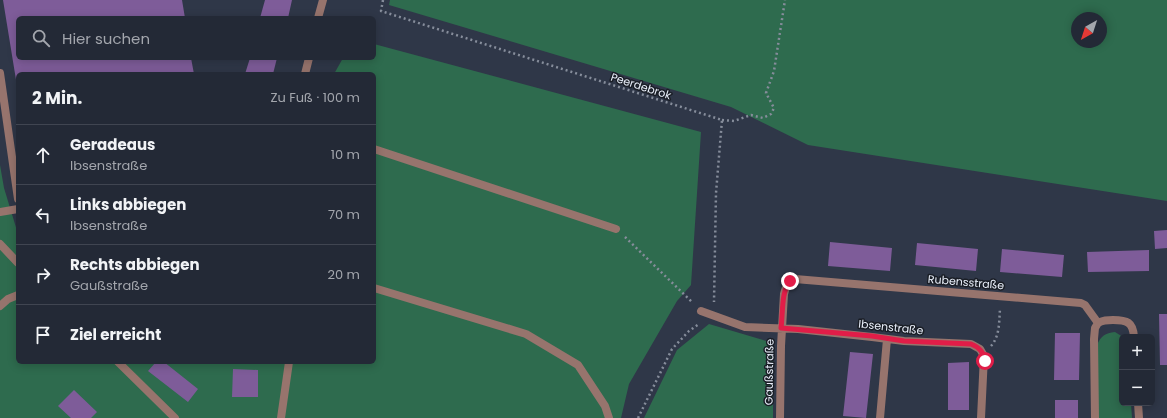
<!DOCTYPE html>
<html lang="de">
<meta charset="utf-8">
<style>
:root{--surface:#232936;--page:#2b313e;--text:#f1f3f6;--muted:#a3a6ad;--line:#404551}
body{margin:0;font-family:Poppins,sans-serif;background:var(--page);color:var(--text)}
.controls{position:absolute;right:12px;bottom:12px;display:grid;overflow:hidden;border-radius:6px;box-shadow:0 2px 10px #0003}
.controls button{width:36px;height:36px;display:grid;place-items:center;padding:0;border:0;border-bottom:1px solid var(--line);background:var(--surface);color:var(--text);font:20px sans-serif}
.compass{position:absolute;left:1071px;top:12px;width:36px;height:36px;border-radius:50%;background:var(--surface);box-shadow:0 2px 10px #0003;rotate:219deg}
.stop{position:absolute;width:12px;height:12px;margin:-9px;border:3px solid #e11d48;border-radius:50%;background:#fff}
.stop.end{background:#e11d48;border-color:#fff;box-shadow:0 1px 4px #0008}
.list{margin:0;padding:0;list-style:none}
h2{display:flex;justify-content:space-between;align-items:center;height:52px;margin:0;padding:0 16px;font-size:17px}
h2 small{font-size:13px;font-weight:400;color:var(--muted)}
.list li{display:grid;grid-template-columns:26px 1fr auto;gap:12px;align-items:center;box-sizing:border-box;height:60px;padding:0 16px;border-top:1px solid var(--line)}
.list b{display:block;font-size:15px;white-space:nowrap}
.list p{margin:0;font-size:13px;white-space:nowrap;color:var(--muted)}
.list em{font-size:13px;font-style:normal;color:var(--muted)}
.icon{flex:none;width:22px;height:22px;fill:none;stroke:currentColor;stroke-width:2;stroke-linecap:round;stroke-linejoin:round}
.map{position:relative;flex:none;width:1167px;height:418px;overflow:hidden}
.search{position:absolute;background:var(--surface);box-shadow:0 2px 10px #0003;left:16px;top:16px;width:360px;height:44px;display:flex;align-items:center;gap:10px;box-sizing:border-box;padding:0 14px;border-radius:6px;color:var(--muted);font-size:15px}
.panel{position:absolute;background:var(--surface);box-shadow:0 2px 10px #0003;left:16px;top:72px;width:360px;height:292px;border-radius:6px}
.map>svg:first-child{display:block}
.green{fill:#2e6b4e;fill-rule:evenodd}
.building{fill:#7e5c99}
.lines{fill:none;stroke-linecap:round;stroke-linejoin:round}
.path{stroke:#868d9b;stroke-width:2.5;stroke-dasharray:2 3;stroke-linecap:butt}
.lane{stroke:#97746d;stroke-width:8}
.street{stroke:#97746d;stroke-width:8}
.route{stroke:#e11d48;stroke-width:5}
.labels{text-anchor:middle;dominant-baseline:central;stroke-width:3;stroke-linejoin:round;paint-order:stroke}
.street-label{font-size:11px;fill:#eaf0fb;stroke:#1a1e26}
</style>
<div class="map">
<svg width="1167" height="418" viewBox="0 0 1167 418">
<rect width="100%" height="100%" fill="#2f3748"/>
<!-- green -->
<path class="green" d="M 390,0 L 1167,0 L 1167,201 L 808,145 L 731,107 L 389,5 ZM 1077,18 L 1101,18 L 1101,42 L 1077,42 Z
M 374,44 L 701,132 L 691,285 L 677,301 L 629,384 L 621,418 L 0,418 L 0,165 L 4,188 L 18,234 L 18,362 L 374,362 L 374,74 L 334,74 L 343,58 L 374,58 Z
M 709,324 L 773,343 L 773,418 L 644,418 L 677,350 Z
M 1115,332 L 1123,337 L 1122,337 L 1122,403 L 1131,403 L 1132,418 L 1098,418 L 1097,345 C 1101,336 1105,333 1115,332 Z"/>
<!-- building -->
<path class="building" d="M 3,0 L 182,0 L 185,18 L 18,18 L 18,58 L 191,58 L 194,74 L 18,74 L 17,86 Z
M 265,0 L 292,0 L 288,18 L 260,18 Z
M 250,58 L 277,58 L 273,74 L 245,74 Z
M 1167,230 L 1167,248 L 1155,249 L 1154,231 Z
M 830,242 L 892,248 L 890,271 L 828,266 Z
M 917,243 L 978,249 L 976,271 L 915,265 Z
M 1002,249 L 1064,255 L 1062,277 L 1000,272 Z
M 1149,250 L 1149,271 L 1088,272 L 1087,252 Z
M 1159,314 L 1167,314 L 1167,365 L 1160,365 Z
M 1055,333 L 1080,333 L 1079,380 L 1054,380 Z
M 850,352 L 873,354 L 866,418 L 843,416 Z
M 156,362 L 164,362 L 198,389 L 188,402 L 148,371 Z
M 969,362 L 969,410 L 948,410 L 948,363 Z
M 233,369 L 258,370 L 258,397 L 232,397 Z
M 74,390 L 97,412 L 91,418 L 71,418 L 58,406 Z
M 1055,400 L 1078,400 L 1078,418 L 1055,418 Z"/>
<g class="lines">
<!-- path -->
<path class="path" d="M 383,0 L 381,11 L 722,120 L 716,193 L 714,302
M 722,120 L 734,121 L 751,115 L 763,118 L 771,114 L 774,108 L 766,93 L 774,71 L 785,0
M 625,237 L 693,303
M 991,346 C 1000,336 999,321 1000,309
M 638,418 L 672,349 L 689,331 L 699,324"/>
<!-- lane -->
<path class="lane" d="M 318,18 L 323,0
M 0,73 L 18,199
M 305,74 L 309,58
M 374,149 L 616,229
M 0,212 L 18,209
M 0,244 L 18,263
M 374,288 L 526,334 L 578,365 L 605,406 L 609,418
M 0,306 L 8,299 L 18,295
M 118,362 L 175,418
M 281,418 L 289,362"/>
<!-- street -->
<path class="street" d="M 701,311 L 745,327 L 798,329 L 872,337 L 904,341 L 971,344 L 980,349 L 984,356 L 981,418
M 1138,403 L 1139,418
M 780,418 L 781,346 L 784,294 L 787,284 L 795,279 L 1081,303 L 1085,305 L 1098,323 C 1103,320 1107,320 1113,320 C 1127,320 1133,322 1134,337
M 880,418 L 887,339
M 1095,418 L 1094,339 L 1095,328 L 1098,323"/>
</g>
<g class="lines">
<!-- route -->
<path class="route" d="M 790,281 C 781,291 783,315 781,328 L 872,336 L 904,341 L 971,344 C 979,347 984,352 985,361"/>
</g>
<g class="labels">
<!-- street labels -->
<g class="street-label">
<text transform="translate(641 86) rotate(18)">Peerdebrok</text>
<text transform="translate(966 282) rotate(5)">Rubensstraße</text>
<text transform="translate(891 327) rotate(6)">Ibsenstraße</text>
<text transform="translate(769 372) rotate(-89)">Gaußstraße</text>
</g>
</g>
</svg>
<div class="controls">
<button>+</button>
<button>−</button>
</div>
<svg class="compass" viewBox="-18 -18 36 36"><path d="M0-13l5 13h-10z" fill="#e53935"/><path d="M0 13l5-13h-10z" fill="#a3a6ad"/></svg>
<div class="stop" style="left:985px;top:361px"></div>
<div class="stop end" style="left:790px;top:281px"></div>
<div class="search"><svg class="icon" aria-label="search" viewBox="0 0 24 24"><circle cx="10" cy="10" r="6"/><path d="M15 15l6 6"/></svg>Hier suchen</div>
<section class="panel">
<h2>2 Min.<small>Zu Fuß · 100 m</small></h2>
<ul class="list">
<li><svg class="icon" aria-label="ahead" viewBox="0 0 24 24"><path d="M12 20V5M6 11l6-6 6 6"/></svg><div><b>Geradeaus</b><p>Ibsenstraße</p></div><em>10 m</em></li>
<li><svg class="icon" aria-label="left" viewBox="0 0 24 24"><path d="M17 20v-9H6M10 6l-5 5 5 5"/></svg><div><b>Links abbiegen</b><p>Ibsenstraße</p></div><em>70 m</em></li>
<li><svg class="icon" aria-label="right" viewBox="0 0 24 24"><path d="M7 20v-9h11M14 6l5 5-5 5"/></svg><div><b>Rechts abbiegen</b><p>Gaußstraße</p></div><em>20 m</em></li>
<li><svg class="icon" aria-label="arrive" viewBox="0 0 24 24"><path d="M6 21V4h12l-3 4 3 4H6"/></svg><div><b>Ziel erreicht</b></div></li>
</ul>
</section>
</div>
